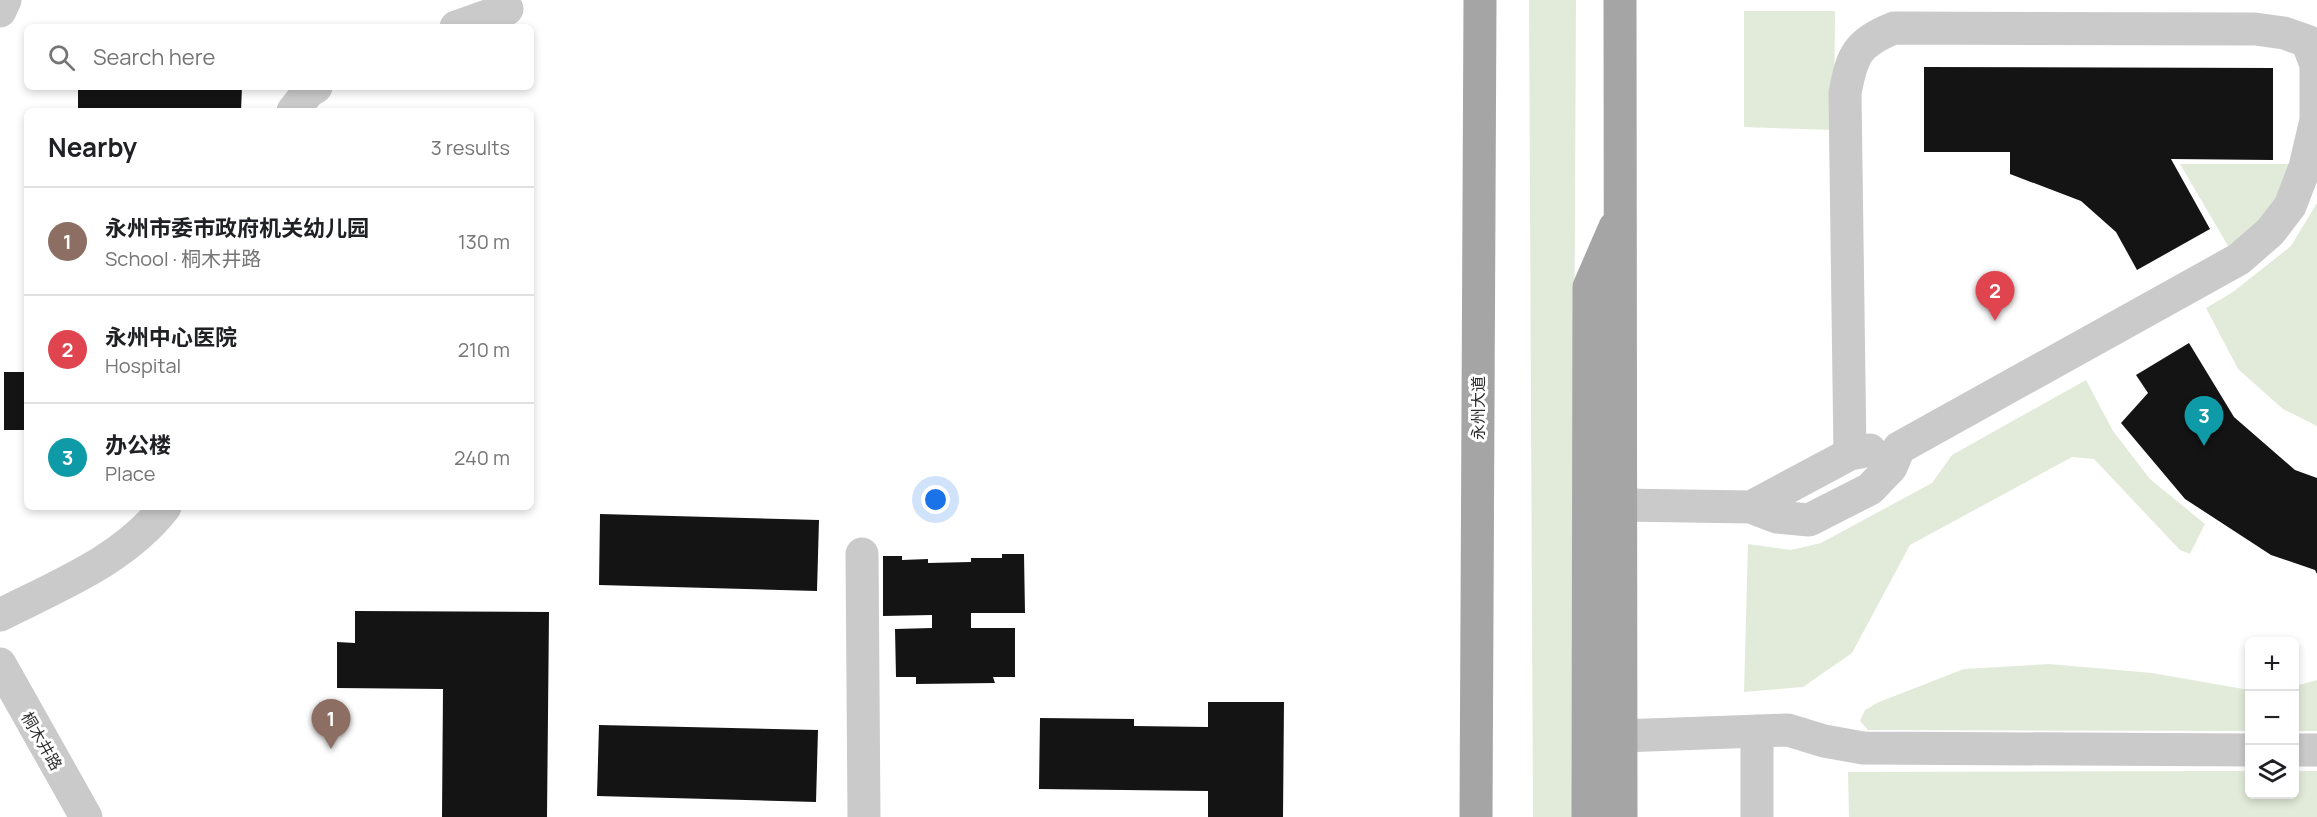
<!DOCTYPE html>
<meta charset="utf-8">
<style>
:root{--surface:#fff;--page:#f2f2f2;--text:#202124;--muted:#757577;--line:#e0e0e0;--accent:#b45309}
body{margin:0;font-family:Manrope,"Noto Sans SC",sans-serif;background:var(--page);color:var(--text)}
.controls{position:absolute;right:18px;bottom:18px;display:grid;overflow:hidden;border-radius:9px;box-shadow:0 3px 9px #0003}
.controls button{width:54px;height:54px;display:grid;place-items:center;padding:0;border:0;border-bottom:2px solid var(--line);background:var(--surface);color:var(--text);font:30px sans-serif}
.you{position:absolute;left:936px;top:500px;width:21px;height:21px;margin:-15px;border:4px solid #fff;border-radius:50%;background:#1a73e8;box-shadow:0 0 0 9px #1a73e833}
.badge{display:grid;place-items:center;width:39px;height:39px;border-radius:50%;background:var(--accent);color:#fff;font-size:20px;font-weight:700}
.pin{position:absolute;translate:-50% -50px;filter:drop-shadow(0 2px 3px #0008)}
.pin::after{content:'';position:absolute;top:32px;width:21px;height:18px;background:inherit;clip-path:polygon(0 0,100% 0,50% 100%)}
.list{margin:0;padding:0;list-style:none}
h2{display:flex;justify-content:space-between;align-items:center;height:78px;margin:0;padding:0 24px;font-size:26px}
h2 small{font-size:20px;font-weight:400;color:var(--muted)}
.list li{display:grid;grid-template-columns:39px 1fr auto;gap:18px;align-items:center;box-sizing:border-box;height:108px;padding:0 24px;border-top:2px solid var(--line)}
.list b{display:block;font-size:22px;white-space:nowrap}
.list p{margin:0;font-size:20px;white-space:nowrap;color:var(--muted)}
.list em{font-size:20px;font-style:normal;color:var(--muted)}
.icon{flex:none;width:33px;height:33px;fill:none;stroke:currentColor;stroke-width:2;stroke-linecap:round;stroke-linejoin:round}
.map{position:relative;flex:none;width:2317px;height:817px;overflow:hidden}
.search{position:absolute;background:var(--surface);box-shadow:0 3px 9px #0003;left:24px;top:24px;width:510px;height:66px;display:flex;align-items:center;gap:15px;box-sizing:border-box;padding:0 21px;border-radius:9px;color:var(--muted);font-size:22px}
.panel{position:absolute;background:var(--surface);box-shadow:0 3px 9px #0003;left:24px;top:108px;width:510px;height:402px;border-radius:9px}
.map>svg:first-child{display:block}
.green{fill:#e2ebd9}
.building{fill:#141414}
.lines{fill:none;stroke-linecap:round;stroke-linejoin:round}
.minor{stroke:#cacaca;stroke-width:33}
.major{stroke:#a5a5a5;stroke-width:33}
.labels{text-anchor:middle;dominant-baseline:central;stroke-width:6;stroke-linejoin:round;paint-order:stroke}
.street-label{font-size:16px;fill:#2d2d2d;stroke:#fff}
</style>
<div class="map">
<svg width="2317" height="817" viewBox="0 0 2317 817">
<rect width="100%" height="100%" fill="#fff"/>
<!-- green -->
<path class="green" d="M 1529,0 L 1576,0 L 1572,817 L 1533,817 Z
M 1744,11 L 1835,11 L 1834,130 L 1744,127 Z
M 2180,164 L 2294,164 L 2267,215 L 2231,251 Z
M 2317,203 L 2317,426 L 2283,409 L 2238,369 L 2206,308 L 2233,292 L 2291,246 Z
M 2086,380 L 2113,431 L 2150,479 L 2205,524 L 2190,554 L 2180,550 L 2094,459 L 2072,457 L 1910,545 L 1852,653 L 1803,687 L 1744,692 L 1748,544 L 1791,550 L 1821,543 L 1932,483 L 1952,455 Z
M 2049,664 L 2152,673 L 2249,690 L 2249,731 L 1868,730 L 1860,721 L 1865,710 L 1879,702 L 1964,669 Z
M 2317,680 L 2317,731 L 2295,731 L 2295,686 Z
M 2249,771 L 2250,794 L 2294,794 L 2295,771 L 2317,771 L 2317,817 L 1849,817 L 1848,772 Z"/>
<!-- building -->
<path class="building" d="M 1924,67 L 2273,68 L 2273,160 L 2171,159 L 2210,229 L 2137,270 L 2116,232 L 2081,201 L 2010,174 L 2010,152 L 1924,152 Z
M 78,87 L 242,87 L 241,111 L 78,111 Z
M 2189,343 L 2234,417 L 2295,470 L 2317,478 L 2317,574 L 2315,570 L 2271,555 L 2185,499 L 2121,423 L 2148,393 L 2136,375 Z
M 4,372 L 27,372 L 27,430 L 4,430 Z
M 600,514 L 819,520 L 817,591 L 599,585 Z
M 1002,554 L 1024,554 L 1025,613 L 971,613 L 971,628 L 1015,628 L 1015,677 L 993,677 L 995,683 L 916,684 L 916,677 L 896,677 L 895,629 L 932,628 L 932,615 L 883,616 L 883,556 L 902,556 L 902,560 L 928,559 L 928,563 L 971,562 L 971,558 L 1002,558 Z
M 355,611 L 549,612 L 547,817 L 442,817 L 443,689 L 337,688 L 337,642 L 355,643 Z
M 1208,702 L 1284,702 L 1283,817 L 1208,817 L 1208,791 L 1039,789 L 1040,718 L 1134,719 L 1134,726 L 1208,727 Z
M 599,725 L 818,730 L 816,802 L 597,796 Z"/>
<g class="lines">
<!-- minor -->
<path class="minor" d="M 0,11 L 5,0
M 456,27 L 507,9
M 293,111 L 308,92 L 316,87
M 1621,505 L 1751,507 L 1777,517 L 1809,520 L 1870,489 L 1891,467 L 1899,448 L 2239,259 L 2270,232 L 2290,206 L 2305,167 L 2316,120 L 2316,65 L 2307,41 L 2284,33 L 2255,29 L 1894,28 C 1857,43 1852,55 1845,93 L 1850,454
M 1751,507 L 1850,454 L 1870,450
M 862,554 L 864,817
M 0,615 C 59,585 124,560 165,507
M 0,664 L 86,817
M 1621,736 L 1788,730 L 1824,741 L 1863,748 L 2250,750
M 2294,750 L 2317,750
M 1757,817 L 1757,731"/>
<!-- major -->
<path class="major" d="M 1620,0 L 1621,817
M 1476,817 L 1480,0
M 1588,817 L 1589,287 L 1615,227"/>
</g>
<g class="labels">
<!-- street labels -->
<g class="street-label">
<text transform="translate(1478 408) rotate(-90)">永州大道</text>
<text transform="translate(42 741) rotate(60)">桐木井路</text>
</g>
</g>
</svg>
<div class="controls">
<button>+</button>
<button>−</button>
<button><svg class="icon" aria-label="layers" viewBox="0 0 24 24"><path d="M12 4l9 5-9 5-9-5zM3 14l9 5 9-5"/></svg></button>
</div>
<div class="you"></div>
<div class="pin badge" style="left:331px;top:749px;background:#8d6e63">1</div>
<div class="pin badge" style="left:1995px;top:321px;background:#e0444e">2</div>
<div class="pin badge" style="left:2204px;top:446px;background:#0f9aa8">3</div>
<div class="search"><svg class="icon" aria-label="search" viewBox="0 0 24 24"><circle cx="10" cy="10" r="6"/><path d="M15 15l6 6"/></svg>Search here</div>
<section class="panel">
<h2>Nearby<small>3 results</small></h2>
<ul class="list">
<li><span class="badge" style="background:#8d6e63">1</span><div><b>永州市委市政府机关幼儿园</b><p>School · 桐木井路</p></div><em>130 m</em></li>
<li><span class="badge" style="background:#e0444e">2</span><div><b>永州中心医院</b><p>Hospital</p></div><em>210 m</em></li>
<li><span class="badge" style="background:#0f9aa8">3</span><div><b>办公楼</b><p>Place</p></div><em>240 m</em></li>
</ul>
</section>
</div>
